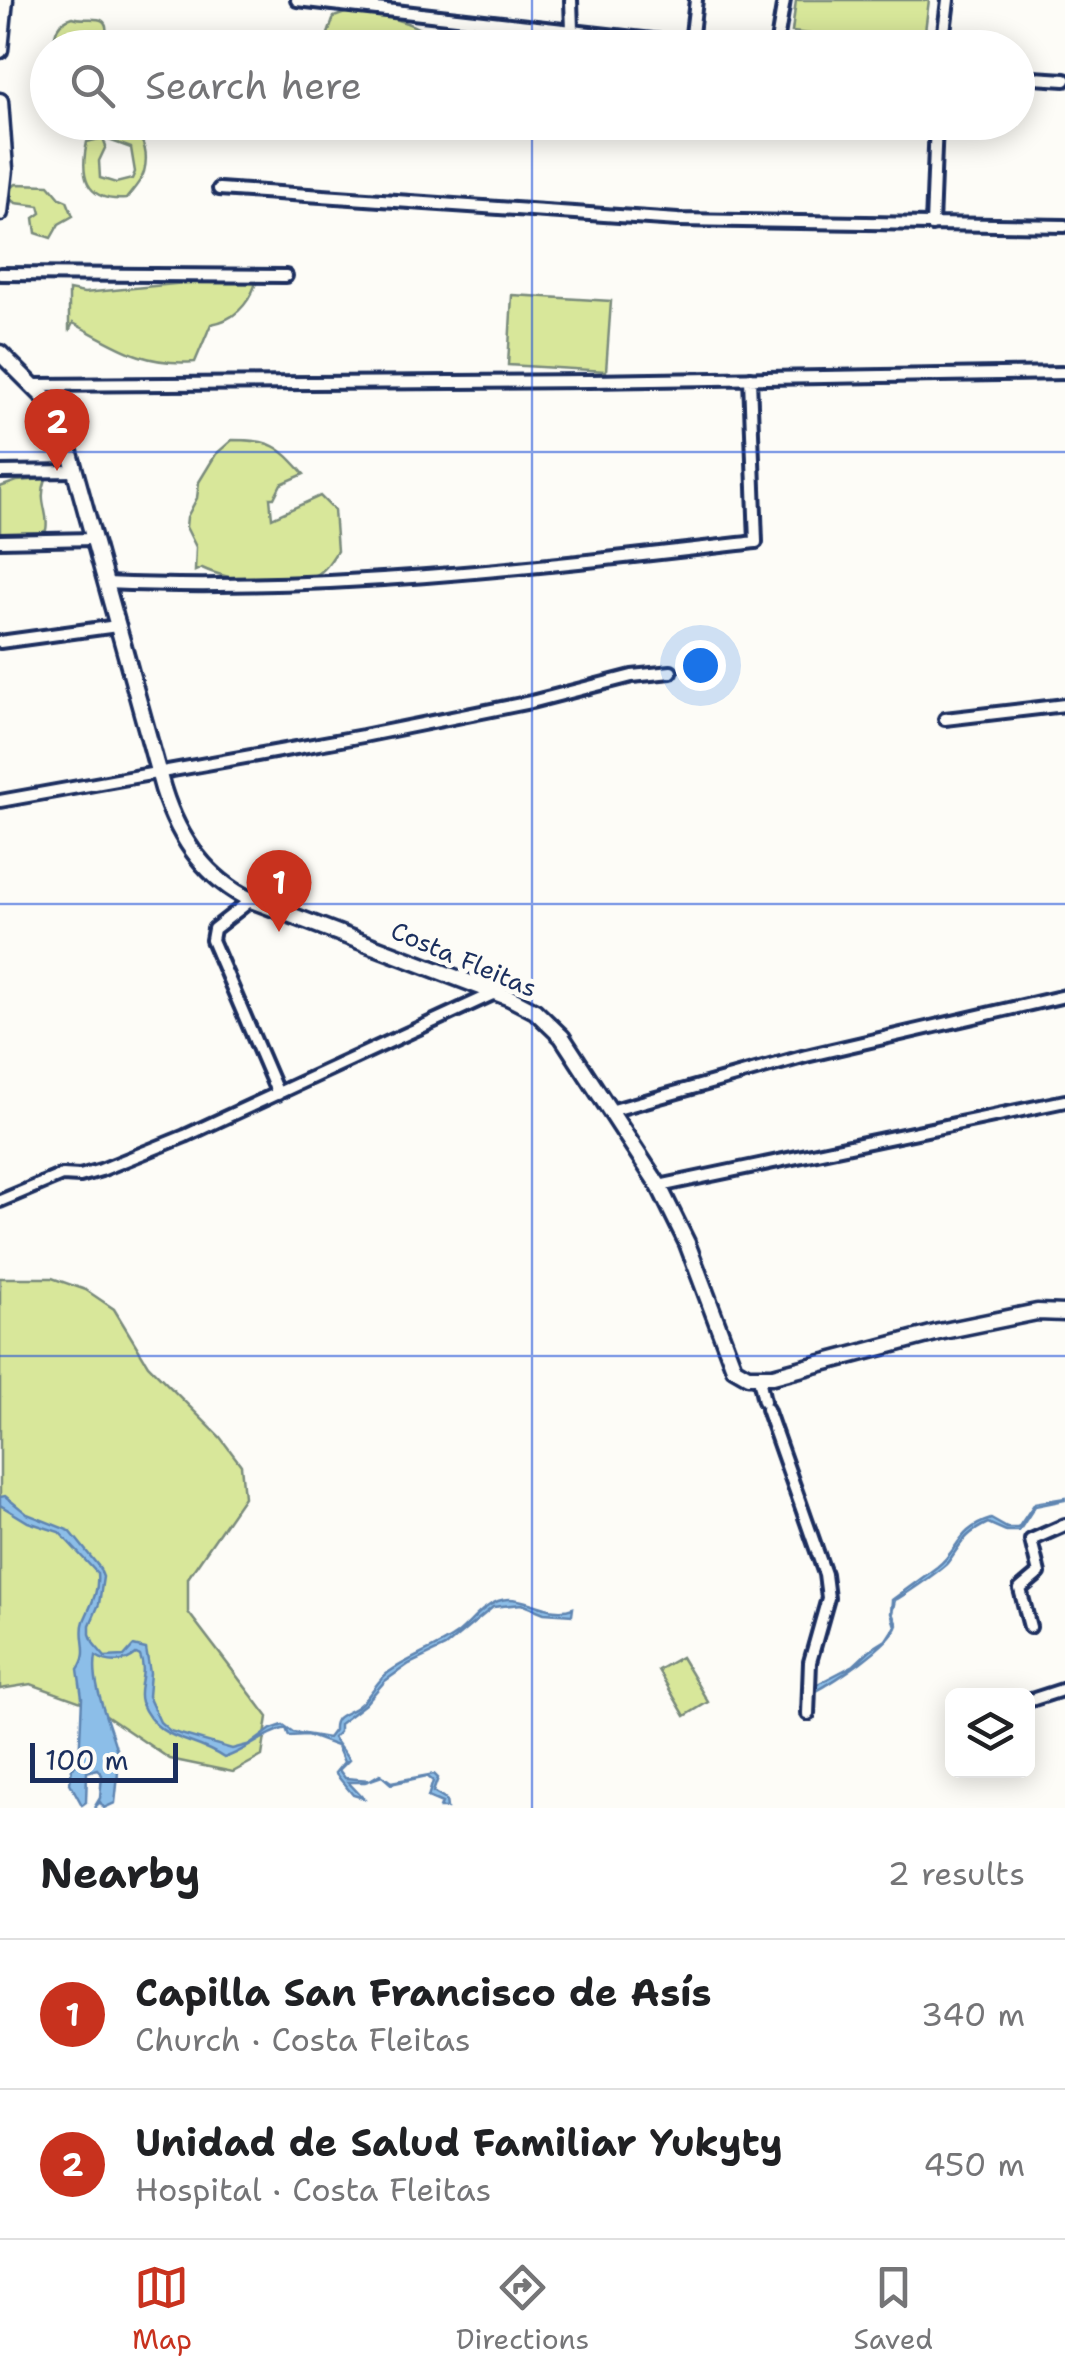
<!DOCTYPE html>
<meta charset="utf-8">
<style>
:root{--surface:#fff;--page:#f2f2f2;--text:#202124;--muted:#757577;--line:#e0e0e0;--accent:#c8321e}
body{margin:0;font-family:"Shantell Sans",sans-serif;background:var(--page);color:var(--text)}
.controls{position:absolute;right:30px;bottom:30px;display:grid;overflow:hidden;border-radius:15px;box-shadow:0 5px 25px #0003}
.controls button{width:90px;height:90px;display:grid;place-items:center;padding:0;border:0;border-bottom:2px solid var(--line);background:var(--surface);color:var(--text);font:50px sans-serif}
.scale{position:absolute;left:30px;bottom:25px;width:148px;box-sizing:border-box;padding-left:10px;border:5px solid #1b2f5e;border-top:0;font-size:28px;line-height:35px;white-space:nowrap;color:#1b2f5e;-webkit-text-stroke:8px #fdfcf7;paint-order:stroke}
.you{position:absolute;left:700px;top:665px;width:35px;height:35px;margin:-25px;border:8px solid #fff;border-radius:50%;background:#1a73e8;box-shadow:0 0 0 15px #1a73e833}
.badge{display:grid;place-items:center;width:65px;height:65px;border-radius:50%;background:var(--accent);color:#fff;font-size:32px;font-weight:700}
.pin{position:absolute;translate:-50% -82px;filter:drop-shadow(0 2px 5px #0008)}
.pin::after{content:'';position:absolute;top:52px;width:35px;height:30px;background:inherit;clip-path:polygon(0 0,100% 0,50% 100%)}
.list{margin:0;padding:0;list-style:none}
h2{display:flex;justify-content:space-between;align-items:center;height:130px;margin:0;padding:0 40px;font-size:42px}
h2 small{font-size:32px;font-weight:400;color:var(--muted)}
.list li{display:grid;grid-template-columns:65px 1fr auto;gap:30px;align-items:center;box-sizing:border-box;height:150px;padding:0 40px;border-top:2px solid var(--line)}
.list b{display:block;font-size:38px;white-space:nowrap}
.list p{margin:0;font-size:32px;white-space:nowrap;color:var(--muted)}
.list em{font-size:32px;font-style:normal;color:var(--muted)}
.icon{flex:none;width:55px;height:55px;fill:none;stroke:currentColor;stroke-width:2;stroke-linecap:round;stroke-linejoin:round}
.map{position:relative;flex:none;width:1065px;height:1808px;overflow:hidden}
.search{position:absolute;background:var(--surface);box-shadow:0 5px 25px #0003;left:30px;right:30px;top:30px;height:110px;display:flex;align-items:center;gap:25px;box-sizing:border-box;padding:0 35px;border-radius:55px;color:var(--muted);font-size:38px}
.sheet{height:430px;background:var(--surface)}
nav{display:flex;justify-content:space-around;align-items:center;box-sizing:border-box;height:140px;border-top:2px solid var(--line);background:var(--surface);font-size:28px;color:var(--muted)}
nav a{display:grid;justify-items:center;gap:5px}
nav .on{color:var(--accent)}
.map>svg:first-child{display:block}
.green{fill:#d8e79a;stroke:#7a8b7c;stroke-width:2.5}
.water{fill:#8cbee8;stroke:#5f85b1;stroke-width:2.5}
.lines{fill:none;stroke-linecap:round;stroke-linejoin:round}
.street-casing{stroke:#1b2f5e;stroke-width:18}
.secondary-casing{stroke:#1b2f5e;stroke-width:21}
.street{stroke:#fdfcf7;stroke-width:10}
.secondary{stroke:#fdfcf7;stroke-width:14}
.grid{fill:none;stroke:#1d4ed8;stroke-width:2.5;stroke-opacity:0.55}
.labels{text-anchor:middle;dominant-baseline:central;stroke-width:10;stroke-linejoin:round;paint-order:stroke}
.street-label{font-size:25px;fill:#1b2f5e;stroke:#fdfcf7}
</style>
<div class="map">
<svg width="1065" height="1808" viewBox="0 0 1065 1808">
<rect width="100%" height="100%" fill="#fdfcf7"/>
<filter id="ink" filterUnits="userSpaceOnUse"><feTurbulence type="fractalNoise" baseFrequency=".01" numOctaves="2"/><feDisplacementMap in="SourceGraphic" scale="20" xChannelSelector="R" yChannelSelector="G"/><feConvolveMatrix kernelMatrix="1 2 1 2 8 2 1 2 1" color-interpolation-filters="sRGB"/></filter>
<g filter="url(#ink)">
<!-- green -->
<path class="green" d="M 796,0 L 929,0 L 923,47 L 792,32 Z
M 356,9 C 380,17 427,21 436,47 L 323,48 L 334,17 Z
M 73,17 C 87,23 110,10 106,35 L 88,47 L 53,47 C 55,33 56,22 73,17 Z
M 115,126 C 140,125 150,149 144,172 C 141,182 132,191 126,199 C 84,202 80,175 87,142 L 103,138 L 106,146 L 99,161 L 100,178 L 116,183 L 132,179 L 135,172 L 131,148 L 109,140 L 109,132 Z
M 16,184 L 49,185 L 60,198 L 67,201 L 73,216 L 59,224 L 51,238 L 36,233 L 34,218 L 41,213 L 39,206 L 16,203 L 9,197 L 10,189 Z
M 215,280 L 256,283 C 248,305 235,320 211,324 L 195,362 C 143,366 118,347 73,323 L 69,331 L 69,290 L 84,293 Z
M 512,295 L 611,301 L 606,371 L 508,365 Z
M 232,440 C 272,440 278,445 304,474 L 281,484 L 274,498 L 270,498 L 272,518 L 320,496 L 334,510 L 337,551 C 333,557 328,566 322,571 C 298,592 229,581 202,568 L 195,571 L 196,547 L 186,527 L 187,517 L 197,498 L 199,482 L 216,454 Z
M 46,479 C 37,503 50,512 46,530 L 29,541 L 0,548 L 0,487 L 17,481 Z
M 0,1278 L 52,1278 L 86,1290 L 114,1309 L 148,1365 L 220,1437 L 241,1465 L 244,1497 L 188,1578 L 188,1612 L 268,1717 L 262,1756 L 233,1772 L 170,1759 L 90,1705 L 31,1684 L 0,1689 Z
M 681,1657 L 708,1702 L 685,1716 L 658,1670 Z"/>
<!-- water -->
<path class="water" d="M 5,1496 L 27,1514 L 70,1531 L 99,1567 L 103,1577 L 99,1604 L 90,1625 L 90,1634 L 94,1644 L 105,1657 L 124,1656 L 133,1646 L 146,1649 L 150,1673 L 148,1696 L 160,1722 L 170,1731 L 232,1749 L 251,1744 L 271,1729 L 283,1725 L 293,1732 L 328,1738 L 334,1730 C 333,1713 347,1715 358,1706 C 371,1696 377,1680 389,1672 C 411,1657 436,1649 457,1634 C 470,1624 481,1607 498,1601 C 524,1592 547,1618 573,1608 L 572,1615 L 544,1613 L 522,1604 L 493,1607 L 445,1647 L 409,1664 L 385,1681 L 365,1704 L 339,1724 L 339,1732 L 333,1738 L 349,1760 L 339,1770 L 345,1778 L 370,1780 L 380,1774 L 391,1782 L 434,1774 L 438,1778 L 433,1792 L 446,1800 L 447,1808 L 440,1808 L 442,1803 L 428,1797 L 433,1781 L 427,1776 L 391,1784 L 382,1776 L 365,1782 L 348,1782 L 363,1798 L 353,1795 L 335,1773 L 344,1762 L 337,1746 L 307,1735 L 289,1736 L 286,1728 C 263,1734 248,1750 224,1758 C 193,1736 158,1744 141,1702 C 136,1687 148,1674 140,1656 L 136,1654 C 124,1664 109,1664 96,1656 C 91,1684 108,1720 116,1748 C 120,1763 117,1786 115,1803 L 104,1808 L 100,1802 L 94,1808 L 100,1798 L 102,1775 L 97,1769 L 87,1772 L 86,1802 L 82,1805 L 70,1783 L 72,1768 L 79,1762 L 82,1698 L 78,1669 C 91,1651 78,1638 84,1621 C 91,1604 99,1593 97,1573 L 59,1532 L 28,1522 L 0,1505 L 0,1497 Z
M 1065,1498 L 1065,1500 L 1035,1506 L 1019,1531 L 1006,1531 L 988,1523 C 964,1534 962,1543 948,1562 C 943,1569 903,1596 895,1600 L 892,1613 L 897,1625 C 891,1645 833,1682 813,1693 L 812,1687 L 854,1665 L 870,1650 L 886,1640 L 895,1626 L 891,1613 L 892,1600 C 907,1589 922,1578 937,1567 C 959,1550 957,1529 991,1519 L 1007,1528 L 1018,1528 L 1035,1503 Z"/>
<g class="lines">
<!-- street casing -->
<g class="street-casing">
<path id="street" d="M 297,0 L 724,48
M 571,0 L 572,30
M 691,43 L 696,0
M 776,48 L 784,0
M 942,48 L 948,0
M 1018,77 L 1065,80
M 771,129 L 772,122
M 219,189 L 678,220 L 1065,226
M 932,225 L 936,122
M 0,274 L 286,276
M 33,385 L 590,381 L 1065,373
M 0,472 L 76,471
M 0,541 L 94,539
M 106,583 C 324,593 540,567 756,542 L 750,378
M 0,642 L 117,626
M 945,719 L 1065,705
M 0,801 L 363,736 L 531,702 L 632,676 L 671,672
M 251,900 L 214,929 L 212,940 L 278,1094
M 610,1111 L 806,1056 L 1065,996
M 659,1186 L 1065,1101
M 0,1201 L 62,1175 L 80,1176 L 101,1170 L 185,1136 L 497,992
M 759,1378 L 764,1401
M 767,1409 L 825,1574 L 828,1598 L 810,1662 L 808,1714
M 1030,1627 L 1020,1589 L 1039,1573 L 1031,1540 L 1065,1525
M 1028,1701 L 1065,1689"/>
</g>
<!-- secondary casing -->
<g class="secondary-casing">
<path id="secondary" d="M 0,50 L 5,0
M 0,101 L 5,169 L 0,213
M 0,353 L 47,400 L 65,435 L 163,789 C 178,837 205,878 251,900 L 510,998 L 535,1011 L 562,1037 L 659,1186 L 687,1243 L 734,1368 L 748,1376 L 773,1376 L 939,1332 L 1037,1312 L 1065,1313"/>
</g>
<!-- street -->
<use href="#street" class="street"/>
<!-- secondary -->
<use href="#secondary" class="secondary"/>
</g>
</g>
<!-- grid -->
<path class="grid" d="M 532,0 L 532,48M 532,122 L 532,1808M 0,452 L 1065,452M 0,904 L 1065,904M 0,1356 L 1065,1356"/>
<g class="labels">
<!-- street labels -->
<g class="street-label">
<text transform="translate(464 959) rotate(23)">Costa Fleitas</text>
</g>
</g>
</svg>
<div class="controls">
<button><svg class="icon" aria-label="layers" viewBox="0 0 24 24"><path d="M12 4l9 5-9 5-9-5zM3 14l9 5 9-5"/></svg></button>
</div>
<div class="scale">100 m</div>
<div class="you"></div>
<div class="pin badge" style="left:279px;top:932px">1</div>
<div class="pin badge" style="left:57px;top:471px">2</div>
<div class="search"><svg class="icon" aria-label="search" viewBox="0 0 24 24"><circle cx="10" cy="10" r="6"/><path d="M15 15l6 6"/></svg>Search here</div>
</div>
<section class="sheet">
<h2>Nearby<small>2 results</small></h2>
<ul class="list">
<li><span class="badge">1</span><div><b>Capilla San Francisco de Asís</b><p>Church · Costa Fleitas</p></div><em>340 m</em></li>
<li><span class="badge">2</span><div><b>Unidad de Salud Familiar Yukyty</b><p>Hospital · Costa Fleitas</p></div><em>450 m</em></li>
</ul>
</section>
<nav>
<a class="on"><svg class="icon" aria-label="map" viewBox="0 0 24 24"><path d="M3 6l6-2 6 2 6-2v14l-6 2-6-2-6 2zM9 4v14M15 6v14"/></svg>Map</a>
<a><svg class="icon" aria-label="directions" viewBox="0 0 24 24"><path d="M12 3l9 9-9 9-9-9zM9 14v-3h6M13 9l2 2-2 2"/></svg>Directions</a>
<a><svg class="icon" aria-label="saved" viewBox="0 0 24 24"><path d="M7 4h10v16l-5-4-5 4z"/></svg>Saved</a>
</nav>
